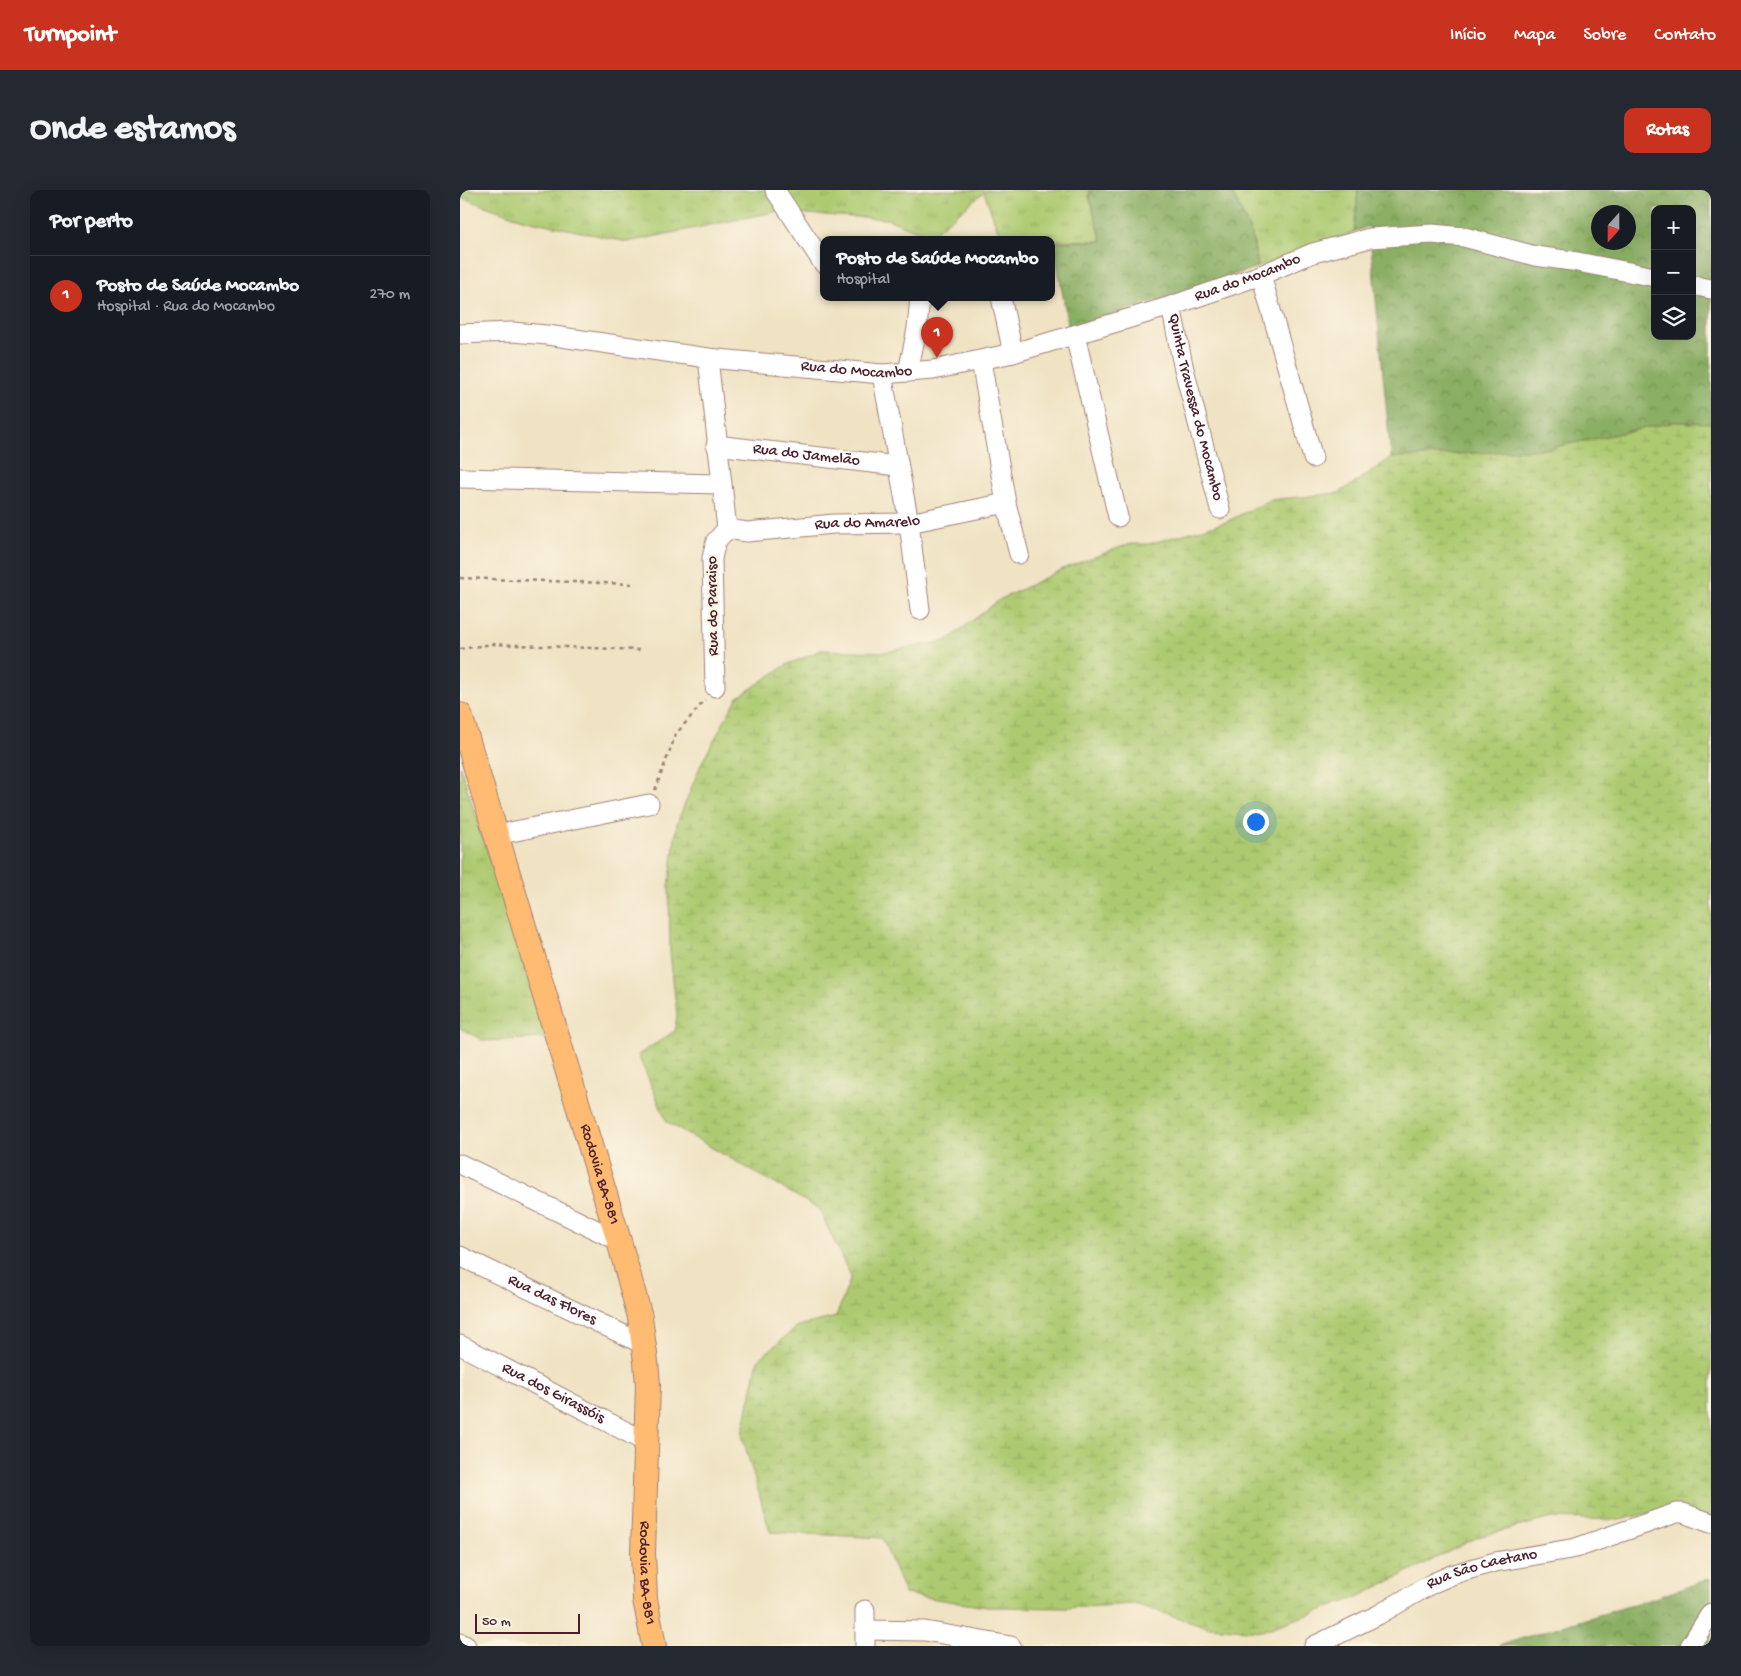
<!DOCTYPE html>
<html lang="pt">
<meta charset="utf-8">
<style>
:root{--surface:#171b24;--page:#242831;--text:#f1f3f6;--muted:#9ea1a6;--line:#363941;--accent:#c8321e}
body{margin:0;font-family:"Gochi Hand",sans-serif;background:var(--page);color:var(--text)}
.controls{position:absolute;right:15px;top:15px;display:grid;overflow:hidden;border-radius:10px;box-shadow:0 5px 20px #0002}
.controls button{width:45px;height:45px;display:grid;place-items:center;padding:0;border:0;border-bottom:1px solid var(--line);background:var(--surface);color:var(--text);font:25px sans-serif}
.compass{position:absolute;left:1131px;top:15px;width:45px;height:45px;border-radius:50%;background:var(--surface);box-shadow:0 5px 20px #0002;rotate:201deg}
.scale{position:absolute;left:15px;bottom:12px;width:105px;box-sizing:border-box;padding-left:5px;border:2px solid #4a1f2b;border-top:0;font-size:14px;line-height:18px;white-space:nowrap;color:#4a1f2b;-webkit-text-stroke:4px #fcf5e5;paint-order:stroke}
.you{position:absolute;left:795px;top:631px;width:18px;height:18px;margin:-12px;border:4px solid #fff;border-radius:50%;background:#1a73e8;box-shadow:0 0 0 8px #1a73e833}
.badge{display:grid;place-items:center;width:32px;height:32px;border-radius:50%;background:var(--accent);color:#fff;font-size:16px;font-weight:700}
.pin{position:absolute;translate:-50% -41px;filter:drop-shadow(0 1px 2px #0008)}
.pin::after{content:'';position:absolute;top:26px;width:18px;height:15px;background:inherit;clip-path:polygon(0 0,100% 0,50% 100%)}
.popup{position:absolute;left:360px;top:46px;width:235px;height:65px;box-sizing:border-box;display:grid;place-content:center;border-radius:10px;background:var(--surface);filter:drop-shadow(0 1px 4px #0005);font-size:16px;white-space:nowrap;color:var(--muted)}
.popup b{font-size:19px;color:var(--text)}
.popup::after{content:'';position:absolute;left:50%;top:100%;margin-left:-10px;border:10px solid transparent;border-top-color:var(--surface)}
.list{margin:0;padding:0;list-style:none}
h2{display:flex;justify-content:space-between;align-items:center;height:65px;margin:0;padding:0 20px;font-size:21px}
h2 small{font-size:16px;font-weight:400;color:var(--muted)}
.list li{display:grid;grid-template-columns:32px 1fr auto;gap:15px;align-items:center;box-sizing:border-box;height:80px;padding:0 20px;border-top:1px solid var(--line)}
.list b{display:block;font-size:19px;white-space:nowrap}
.list p{margin:0;font-size:16px;white-space:nowrap;color:var(--muted)}
.list em{font-size:16px;font-style:normal;color:var(--muted)}
.icon{flex:none;width:28px;height:28px;fill:none;stroke:currentColor;stroke-width:2;stroke-linecap:round;stroke-linejoin:round}
.map{position:relative;flex:none;width:1251px;height:1456px;overflow:hidden;border-radius:10px}
header{display:flex;align-items:center;gap:30px;box-sizing:border-box;height:70px;padding:0 25px;background:var(--accent);color:#fff}
header strong{font-size:24px}
nav{display:flex;gap:28px;margin-inline-start:auto;font-size:18px}
.intro{display:flex;align-items:center;justify-content:space-between;box-sizing:border-box;height:120px;padding:0 30px}
h1{margin:0;font-size:35px}
.button{padding:12px 22px;border-radius:10px;background:var(--accent);color:#fff;font-size:18px;font-weight:700}
main{display:flex;gap:30px;padding:0 30px}
aside{flex:1;background:var(--surface);border-radius:10px;box-shadow:0 5px 20px #0002}
.map>svg:first-child{display:block}
.grass{fill:url(#grass-tufts);stroke:#7c744e}
.forest{fill:url(#forest-crowns);stroke:#6a6647;fill-rule:evenodd}
.wetland{fill:url(#wetland-marsh);stroke:#7c744e}
.lines{fill:none;stroke-linecap:round;stroke-linejoin:round}
.minor-casing{stroke:#9d8178;stroke-width:21}
.major-casing{stroke:#9d8178;stroke-width:26}
.path{stroke:#9d8178;stroke-width:2.5;stroke-dasharray:4 4;stroke-linecap:butt}
.minor{stroke:#fff;stroke-width:19}
.major{stroke:#febb71;stroke-width:24}
.labels{text-anchor:middle;dominant-baseline:central;stroke-width:5;stroke-linejoin:round;paint-order:stroke}
.street-label{font-size:16px;fill:#4a1f2b;stroke:#fcf5e5}
</style>
<header>
<strong>Turnpoint</strong>
<nav><a>Início</a><a>Mapa</a><a>Sobre</a><a>Contato</a></nav>
</header>
<div class="intro"><h1>Onde estamos</h1><a class="button">Rotas</a></div>
<main>
<aside>
<h2>Por perto<small></small></h2>
<ul class="list">
<li><span class="badge">1</span><div><b>Posto de Saúde Mocambo</b><p>Hospital · Rua do Mocambo</p></div><em>270 m</em></li>
</ul>
</aside>
<div class="map">
<svg width="1251" height="1456" viewBox="0 0 1251 1456">
<defs>
<pattern id="grass-tufts" width="24" height="20" patternUnits="userSpaceOnUse" patternTransform="scale(1.25)"><rect width="24" height="20" fill="#adca71"/><path d="M3 7l-1-3M5 7V3M7 7l1-3M15 17l-1-3M17 17v-4M19 17l1-3" fill="none" stroke="#96ad62"/></pattern>
<pattern id="forest-crowns" width="20" height="18" patternUnits="userSpaceOnUse" patternTransform="scale(1.25)"><rect width="20" height="18" fill="#8aae63"/><path d="M2 6a3 3 0 1 1 6 0M12 15a3 3 0 1 1 6 0" fill="none" stroke="#738d52"/></pattern>
<pattern id="wetland-marsh" width="20" height="14" patternUnits="userSpaceOnUse" patternTransform="scale(1.25)"><rect width="20" height="14" fill="#adca71"/><path d="M1 5h8M5 5V1M11 12h8M15 12V8" fill="none" stroke="#96ad62"/></pattern>
</defs>
<rect width="100%" height="100%" fill="#fcf5e5"/>
<filter id="ink" filterUnits="userSpaceOnUse"><feTurbulence type="fractalNoise" baseFrequency=".02" numOctaves="2"/><feDisplacementMap in="SourceGraphic" scale="10" xChannelSelector="R" yChannelSelector="G"/><feConvolveMatrix kernelMatrix="1 2 1 2 8 2 1 2 1" color-interpolation-filters="sRGB"/></filter>
<filter id="wash" filterUnits="userSpaceOnUse"><feTurbulence type="fractalNoise" baseFrequency=".0096" numOctaves="4" result="noise"/><feDisplacementMap in="SourceGraphic" scale="20" xChannelSelector="R" yChannelSelector="G"/><feGaussianBlur stdDeviation="1.12" result="paint"/><feColorMatrix in="noise" values="0 0 0 0 0 0 0 0 0 0 0 0 0 0 0 0 0 1.4 0 .05"/><feComposite in="paint" operator="in"/></filter>
<g filter="url(#wash)">
<rect width="100%" height="100%" fill="#f0e3c4"/>
<!-- grass -->
<path class="grass" d="M 0,0 L 630,0 L 629,6 L 642,51 L 541,49 L 524,2 L 470,46 L 427,29 L 314,22 L 167,52 L 62,29 L 0,7 Z
M 771,0 L 898,0 L 894,42 L 798,77 L 792,45 Z
M 0,576 L 87,848 L 24,851 L 0,838 Z"/>
<!-- forest -->
<path class="forest" d="M 630,0 L 771,0 L 792,45 L 798,77 L 609,139 L 593,52 L 642,51 L 629,6 Z
M 898,0 L 1251,0 L 1251,233 L 1214,232 L 1086,259 L 931,268 L 909,36 L 894,42 ZM 1195,19 L 1232,19 L 1232,146 L 1195,146 ZM 1138,22 L 1168,22 L 1168,52 L 1138,52 Z
M 1251,1388 L 1251,1456 L 1039,1456 C 1109,1432 1182,1415 1251,1388 Z"/>
<!-- wetland -->
<path class="wetland" d="M 1214,232 L 1251,233 L 1251,1334 L 1213,1317 L 1160,1330 L 1092,1328 L 1018,1347 L 896,1408 L 802,1441 L 748,1437 L 675,1414 L 606,1418 L 526,1417 L 445,1404 L 422,1348 L 310,1342 L 282,1245 L 298,1170 L 338,1136 L 376,1127 L 391,1087 L 359,1019 L 207,932 L 178,865 L 215,841 L 217,825 L 210,762 L 209,696 L 217,633 L 241,574 L 277,508 L 326,475 L 361,460 L 424,462 L 486,451 L 539,410 L 605,378 L 669,354 L 689,354 L 766,332 L 810,310 L 879,303 L 931,268 L 1086,259 Z"/>
</g>
<g filter="url(#ink)">
<g class="lines">
<!-- minor casing -->
<g class="minor-casing">
<g id="minor">
<path d="M 315,0 L 363,73"/>
<path d="M 801,85 L 853,268"/>
<path d="M 1232,95 L 1251,99"/>
<path d="M 541,107 L 553,163"/>
<path id="s1" d="M 711,116 L 723,175 L 760,319"/>
<path id="s2" d="M 0,144 L 52,142 L 87,145 L 248,168 L 422,184 L 473,180 L 553,163 L 711,116 L 801,85 L 853,63 L 910,48 L 972,44 L 1004,47 L 1075,66 L 1112,71 L 1195,87"/>
<path d="M 615,145 L 658,327"/>
<path d="M 248,168 L 267,339"/>
<path d="M 521,171 L 546,313 L 559,364"/>
<path d="M 448,182 L 457,139 L 460,107"/>
<path d="M 422,184 L 449,333 L 460,420"/>
<path id="s3" d="M 256,255 L 438,276"/>
<path d="M 0,288 L 260,294"/>
<path id="s4" d="M 267,339 L 287,342 L 374,334 L 449,333 L 546,313"/>
<path d="M 255,497 L 252,368 L 256,351 L 267,339"/>
<path d="M 36,645 L 189,614"/>
<path d="M 0,974 L 159,1051"/>
<path id="s5" d="M 0,1066 L 185,1155"/>
<path id="s6" d="M 0,1155 L 186,1252"/>
<path d="M 405,1440 L 465,1441 L 551,1456"/>
<path d="M 0,1453 L 6,1456"/>
<path d="M 405,1456 L 405,1420"/>
<path id="s7" d="M 854,1456 L 918,1425 L 973,1393 L 994,1384 L 1035,1372 L 1116,1358 L 1216,1323 L 1223,1323 L 1251,1333"/>
<path d="M 1230,1456 L 1251,1423"/>
</g>
</g>
<!-- major casing -->
<g class="major-casing">
<g id="major">
<path id="s8" d="M 0,525 L 159,1051 L 180,1127 L 186,1172 L 188,1194 L 183,1363 L 185,1409 L 194,1456"/>
</g>
</g>
<!-- path -->
<path class="path" d="M 0,388 L 172,394
M 0,459 L 32,454 L 180,460
M 195,600 L 216,544 L 245,510"/>
<!-- minor -->
<use href="#minor" class="minor"/>
<!-- major -->
<use href="#major" class="major"/>
</g>
</g>
<g class="labels">
<!-- street labels -->
<g class="street-label">
<text stroke="none"><textPath href="#s2" startOffset="804">Rua do Mocambo</textPath></text>
<text stroke="none"><textPath href="#s2" startOffset="399">Rua do Mocambo</textPath></text>
<text stroke="none"><textPath href="#s1" startOffset="104">Quinta Travessa do Mocambo</textPath></text>
<text stroke="none"><textPath href="#s3" startOffset="91">Rua do Jamelão</textPath></text>
<text stroke="none"><textPath href="#s4" startOffset="141">Rua do Amarelo</textPath></text>
<text transform="translate(254 416) rotate(-91)">Rua do Paraiso</text>
<text stroke="none"><textPath href="#s8" startOffset="480">Rodovia BA-881</textPath></text>
<text stroke="none"><textPath href="#s5" startOffset="102">Rua das Flores</textPath></text>
<text stroke="none"><textPath href="#s6" startOffset="105">Rua dos Girassóis</textPath></text>
<text stroke="none"><textPath href="#s8" startOffset="885">Rodovia BA-881</textPath></text>
<text stroke="none"><textPath href="#s7" startOffset="186">Rua São Caetano</textPath></text>
</g>
</g>
</svg>
<div class="controls">
<button>+</button>
<button>−</button>
<button><svg class="icon" aria-label="layers" viewBox="0 0 24 24"><path d="M12 4l9 5-9 5-9-5zM3 14l9 5 9-5"/></svg></button>
</div>
<svg class="compass" viewBox="-18 -18 36 36"><path d="M0-13l5 13h-10z" fill="#e53935"/><path d="M0 13l5-13h-10z" fill="#9ea1a6"/></svg>
<div class="scale">50 m</div>
<div class="you"></div>
<div class="pin badge" style="left:477px;top:168px">1</div>
<div class="popup"><b>Posto de Saúde Mocambo</b>Hospital</div>
</div>
</main>
